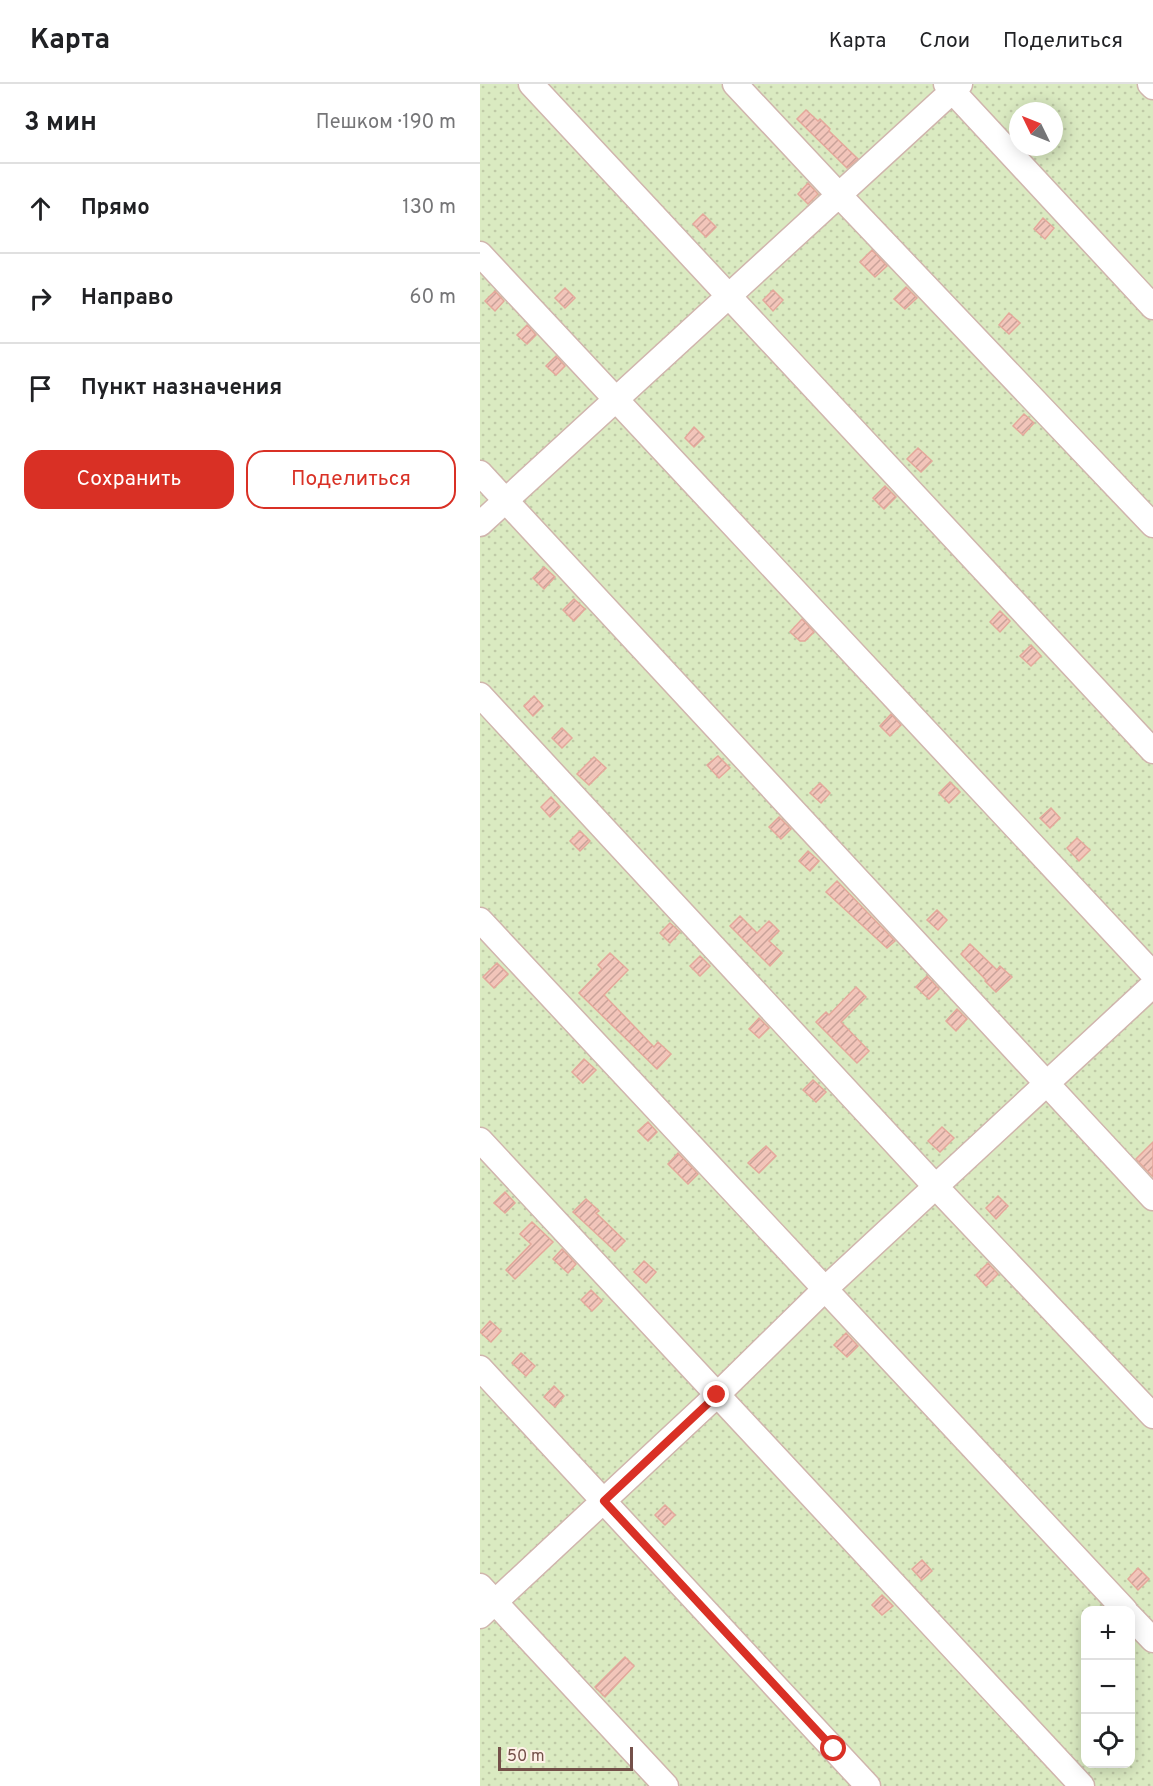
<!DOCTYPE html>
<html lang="ru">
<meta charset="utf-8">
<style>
:root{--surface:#fff;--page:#f2f2f2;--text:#202124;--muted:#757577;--line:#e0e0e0;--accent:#d93025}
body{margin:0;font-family:Overpass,sans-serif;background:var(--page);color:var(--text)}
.controls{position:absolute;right:18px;bottom:18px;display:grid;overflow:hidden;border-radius:12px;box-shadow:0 3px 15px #0003}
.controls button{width:54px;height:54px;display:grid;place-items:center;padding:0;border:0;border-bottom:2px solid var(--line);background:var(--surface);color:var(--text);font:30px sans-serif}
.compass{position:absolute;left:529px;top:18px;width:54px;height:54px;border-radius:50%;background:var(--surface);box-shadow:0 3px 15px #0003;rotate:313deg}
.scale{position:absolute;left:18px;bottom:15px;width:135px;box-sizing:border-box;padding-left:6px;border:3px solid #745049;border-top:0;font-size:16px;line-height:21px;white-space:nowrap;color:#745049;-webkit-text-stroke:4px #fff2e9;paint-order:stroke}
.stop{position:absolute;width:18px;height:18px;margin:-14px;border:4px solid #d93025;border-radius:50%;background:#fff}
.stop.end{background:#d93025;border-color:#fff;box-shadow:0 2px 6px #0008}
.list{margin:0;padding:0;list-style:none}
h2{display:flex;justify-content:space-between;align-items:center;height:78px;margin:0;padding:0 24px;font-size:26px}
h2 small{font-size:20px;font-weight:400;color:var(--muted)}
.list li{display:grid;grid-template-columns:39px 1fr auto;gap:18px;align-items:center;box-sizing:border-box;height:90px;padding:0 24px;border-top:2px solid var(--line)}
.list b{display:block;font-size:22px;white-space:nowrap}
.list em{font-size:20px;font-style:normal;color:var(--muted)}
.actions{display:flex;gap:12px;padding:18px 24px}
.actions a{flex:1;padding:14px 0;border:2px solid var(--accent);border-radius:18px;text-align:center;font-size:21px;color:var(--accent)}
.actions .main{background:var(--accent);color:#fff}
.icon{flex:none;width:33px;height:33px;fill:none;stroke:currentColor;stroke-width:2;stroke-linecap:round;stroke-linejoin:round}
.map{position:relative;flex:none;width:673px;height:1702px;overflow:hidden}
header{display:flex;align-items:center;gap:36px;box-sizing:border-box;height:84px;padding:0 30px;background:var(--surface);border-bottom:2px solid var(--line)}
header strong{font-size:28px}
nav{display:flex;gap:33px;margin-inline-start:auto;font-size:21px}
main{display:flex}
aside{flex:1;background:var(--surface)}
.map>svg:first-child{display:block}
.grass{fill:url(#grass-dots);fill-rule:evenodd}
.building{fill:url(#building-hatch);stroke:#e4a89b;stroke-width:1.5}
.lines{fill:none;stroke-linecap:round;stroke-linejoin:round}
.minor-casing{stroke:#d0b5ad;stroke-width:27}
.minor{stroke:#fff;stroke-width:24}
.route{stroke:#d93025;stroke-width:8}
</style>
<header>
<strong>Карта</strong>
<nav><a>Карта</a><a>Слои</a><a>Поделиться</a></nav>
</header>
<main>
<aside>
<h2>3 мин<small>Пешком · 190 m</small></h2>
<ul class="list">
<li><svg class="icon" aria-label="ahead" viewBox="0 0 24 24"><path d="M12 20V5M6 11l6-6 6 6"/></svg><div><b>Прямо</b></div><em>130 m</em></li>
<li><svg class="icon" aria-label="right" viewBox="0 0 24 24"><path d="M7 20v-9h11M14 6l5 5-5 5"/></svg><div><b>Направо</b></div><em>60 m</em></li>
<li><svg class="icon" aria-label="arrive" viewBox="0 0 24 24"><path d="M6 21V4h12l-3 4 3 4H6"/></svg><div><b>Пункт назначения</b></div></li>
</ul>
<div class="actions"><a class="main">Сохранить</a><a>Поделиться</a></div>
</aside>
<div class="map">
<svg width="673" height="1702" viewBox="0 0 673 1702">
<defs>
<pattern id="grass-dots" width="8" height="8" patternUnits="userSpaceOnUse" patternTransform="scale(1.5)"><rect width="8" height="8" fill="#daeac1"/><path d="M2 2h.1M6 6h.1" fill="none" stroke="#bfcaa7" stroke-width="1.8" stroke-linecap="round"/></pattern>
<pattern id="building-hatch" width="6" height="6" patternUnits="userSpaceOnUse" patternTransform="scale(1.5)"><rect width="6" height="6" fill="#f2c5ba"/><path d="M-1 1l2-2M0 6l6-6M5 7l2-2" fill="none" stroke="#c9a299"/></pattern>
</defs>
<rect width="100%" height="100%" fill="#fcede3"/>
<!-- grass -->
<path class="grass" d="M 0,0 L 673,0 L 673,1702 L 0,1702 ZM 538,27 L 574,27 L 574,63 L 538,63 ZM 606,1526 L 650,1526 L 650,1680 L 606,1680 Z"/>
<!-- building -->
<path class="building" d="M 326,26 L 338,37 L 340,35 L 350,45 L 349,47 L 378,75 L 367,84 L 317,35 Z
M 328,99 L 338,110 L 328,120 L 318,110 Z
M 223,130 L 236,143 L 226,153 L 213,140 Z
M 563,134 L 574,144 L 565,155 L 554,145 Z
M 392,166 L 407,182 L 395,193 L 380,178 Z
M 426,203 L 437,214 L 425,225 L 414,215 Z
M 85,204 L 95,214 L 85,224 L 75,214 Z
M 293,206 L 303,216 L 293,227 L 283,216 Z
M 15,207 L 24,217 L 15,227 L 5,217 Z
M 529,229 L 540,239 L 529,250 L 519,241 Z
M 47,241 L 56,251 L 47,260 L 37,251 Z
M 76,272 L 85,282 L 76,291 L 66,282 Z
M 544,330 L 554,339 L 543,351 L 533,342 Z
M 214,343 L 224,353 L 214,363 L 205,354 Z
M 438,364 L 452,377 L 441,388 L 427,375 Z
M 405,402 L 416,413 L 404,425 L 393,414 Z
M 64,483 L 75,493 L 64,505 L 53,494 Z
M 94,515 L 105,525 L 94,537 L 83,526 Z
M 520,527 L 530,537 L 520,548 L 510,538 Z
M 322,535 L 334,548 L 325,557 L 320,557 L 310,548 Z
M 551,561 L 561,572 L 551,582 L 540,572 Z
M 54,612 L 63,622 L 53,632 L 44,622 Z
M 411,630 L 421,641 L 410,652 L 400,642 Z
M 82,644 L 92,654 L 82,664 L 72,654 Z
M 238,672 L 250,684 L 239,694 L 227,681 Z
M 114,673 L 126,684 L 109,701 L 97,690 Z
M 470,698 L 480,708 L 469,719 L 459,709 Z
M 340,699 L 350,709 L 341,719 L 330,709 Z
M 71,713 L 80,723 L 70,733 L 61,723 Z
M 571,724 L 580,734 L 570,744 L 560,734 Z
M 299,733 L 311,745 L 301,755 L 289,743 Z
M 100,747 L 110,757 L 100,767 L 90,757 Z
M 597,754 L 610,766 L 599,777 L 587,764 Z
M 328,767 L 339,777 L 330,787 L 319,777 Z
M 357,797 L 415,857 L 407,864 L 346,808 Z
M 457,826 L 467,836 L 458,846 L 447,836 Z
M 260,832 L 277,849 L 289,837 L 299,847 L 289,857 L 302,869 L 290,882 L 250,842 Z
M 190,839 L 200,848 L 190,859 L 180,849 Z
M 490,860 L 517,886 L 520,882 L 532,893 L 516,908 L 505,897 L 506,896 L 481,870 Z
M 130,869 L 148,886 L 124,911 L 174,963 L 178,958 L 191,970 L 177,985 L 99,909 L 122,885 L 118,881 Z
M 220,872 L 230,882 L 220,892 L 210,882 Z
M 17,879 L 28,890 L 14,904 L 3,893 Z
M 447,892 L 459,905 L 449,915 L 436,903 Z
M 376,903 L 386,913 L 361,938 L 389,967 L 377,979 L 336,938 L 346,928 L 349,931 Z
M 477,925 L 487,935 L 476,947 L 466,937 Z
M 279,934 L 289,944 L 279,954 L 269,945 Z
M 104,975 L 116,986 L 103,999 L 92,988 Z
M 333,996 L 346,1008 L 336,1018 L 323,1006 Z
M 168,1038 L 177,1048 L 168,1057 L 158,1047 Z
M 462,1043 L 474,1054 L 460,1068 L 448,1057 Z
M 673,1058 L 673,1093 L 656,1075 Z
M 286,1062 L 296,1072 L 279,1089 L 268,1079 Z
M 198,1069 L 218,1090 L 208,1100 L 188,1080 Z
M 25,1108 L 35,1119 L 25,1129 L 14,1119 Z
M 518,1112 L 528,1122 L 516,1135 L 506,1124 Z
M 106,1115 L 119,1127 L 116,1129 L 145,1157 L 135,1167 L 93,1128 Z
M 52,1138 L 73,1158 L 35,1195 L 26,1186 L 51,1160 L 40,1150 Z
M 82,1165 L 96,1180 L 88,1189 L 73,1175 Z
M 164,1177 L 176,1188 L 166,1199 L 154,1188 Z
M 508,1179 L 518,1190 L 506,1202 L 496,1191 Z
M 111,1206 L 122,1217 L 112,1227 L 101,1216 Z
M 10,1237 L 21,1247 L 11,1258 L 0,1248 Z
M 366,1249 L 378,1262 L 367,1273 L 354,1261 Z
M 41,1269 L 55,1282 L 46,1292 L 32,1279 Z
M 74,1302 L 84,1312 L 75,1323 L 64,1313 Z
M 185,1421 L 195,1431 L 185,1441 L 175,1431 Z
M 442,1476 L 452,1487 L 442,1496 L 432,1485 Z
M 658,1484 L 669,1495 L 658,1506 L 648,1495 Z
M 402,1511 L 413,1522 L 402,1531 L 392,1521 Z
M 145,1573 L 154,1582 L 125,1613 L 115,1603 Z"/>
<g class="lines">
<!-- minor casing -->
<g class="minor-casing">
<path id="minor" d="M 51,0 L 673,667
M 255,0 L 359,111 L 673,441
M 466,0 L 673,223
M 670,0 L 673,3
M 0,170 L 673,890
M 0,389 L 673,1114
M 0,440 L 480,0
M 0,611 L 456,1103 L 673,1332
M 0,836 L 645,1526
M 0,1056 L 602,1702
M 0,1284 L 388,1702
M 0,1502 L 186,1702
M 0,1532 L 237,1311 L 345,1205 L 673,901
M 650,1532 L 673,1556"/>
</g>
<!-- minor -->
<use href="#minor" class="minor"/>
</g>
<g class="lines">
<!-- route -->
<path class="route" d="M 237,1311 L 124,1417 L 354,1665"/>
</g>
</svg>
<div class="controls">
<button>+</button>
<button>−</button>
<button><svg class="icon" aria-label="locate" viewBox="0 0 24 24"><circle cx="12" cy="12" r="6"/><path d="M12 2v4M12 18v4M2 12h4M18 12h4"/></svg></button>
</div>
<svg class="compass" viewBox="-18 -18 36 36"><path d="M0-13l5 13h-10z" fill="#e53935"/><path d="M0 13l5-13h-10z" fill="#757577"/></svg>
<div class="scale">50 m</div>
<div class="stop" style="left:354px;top:1665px"></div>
<div class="stop end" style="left:237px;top:1311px"></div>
</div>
</main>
